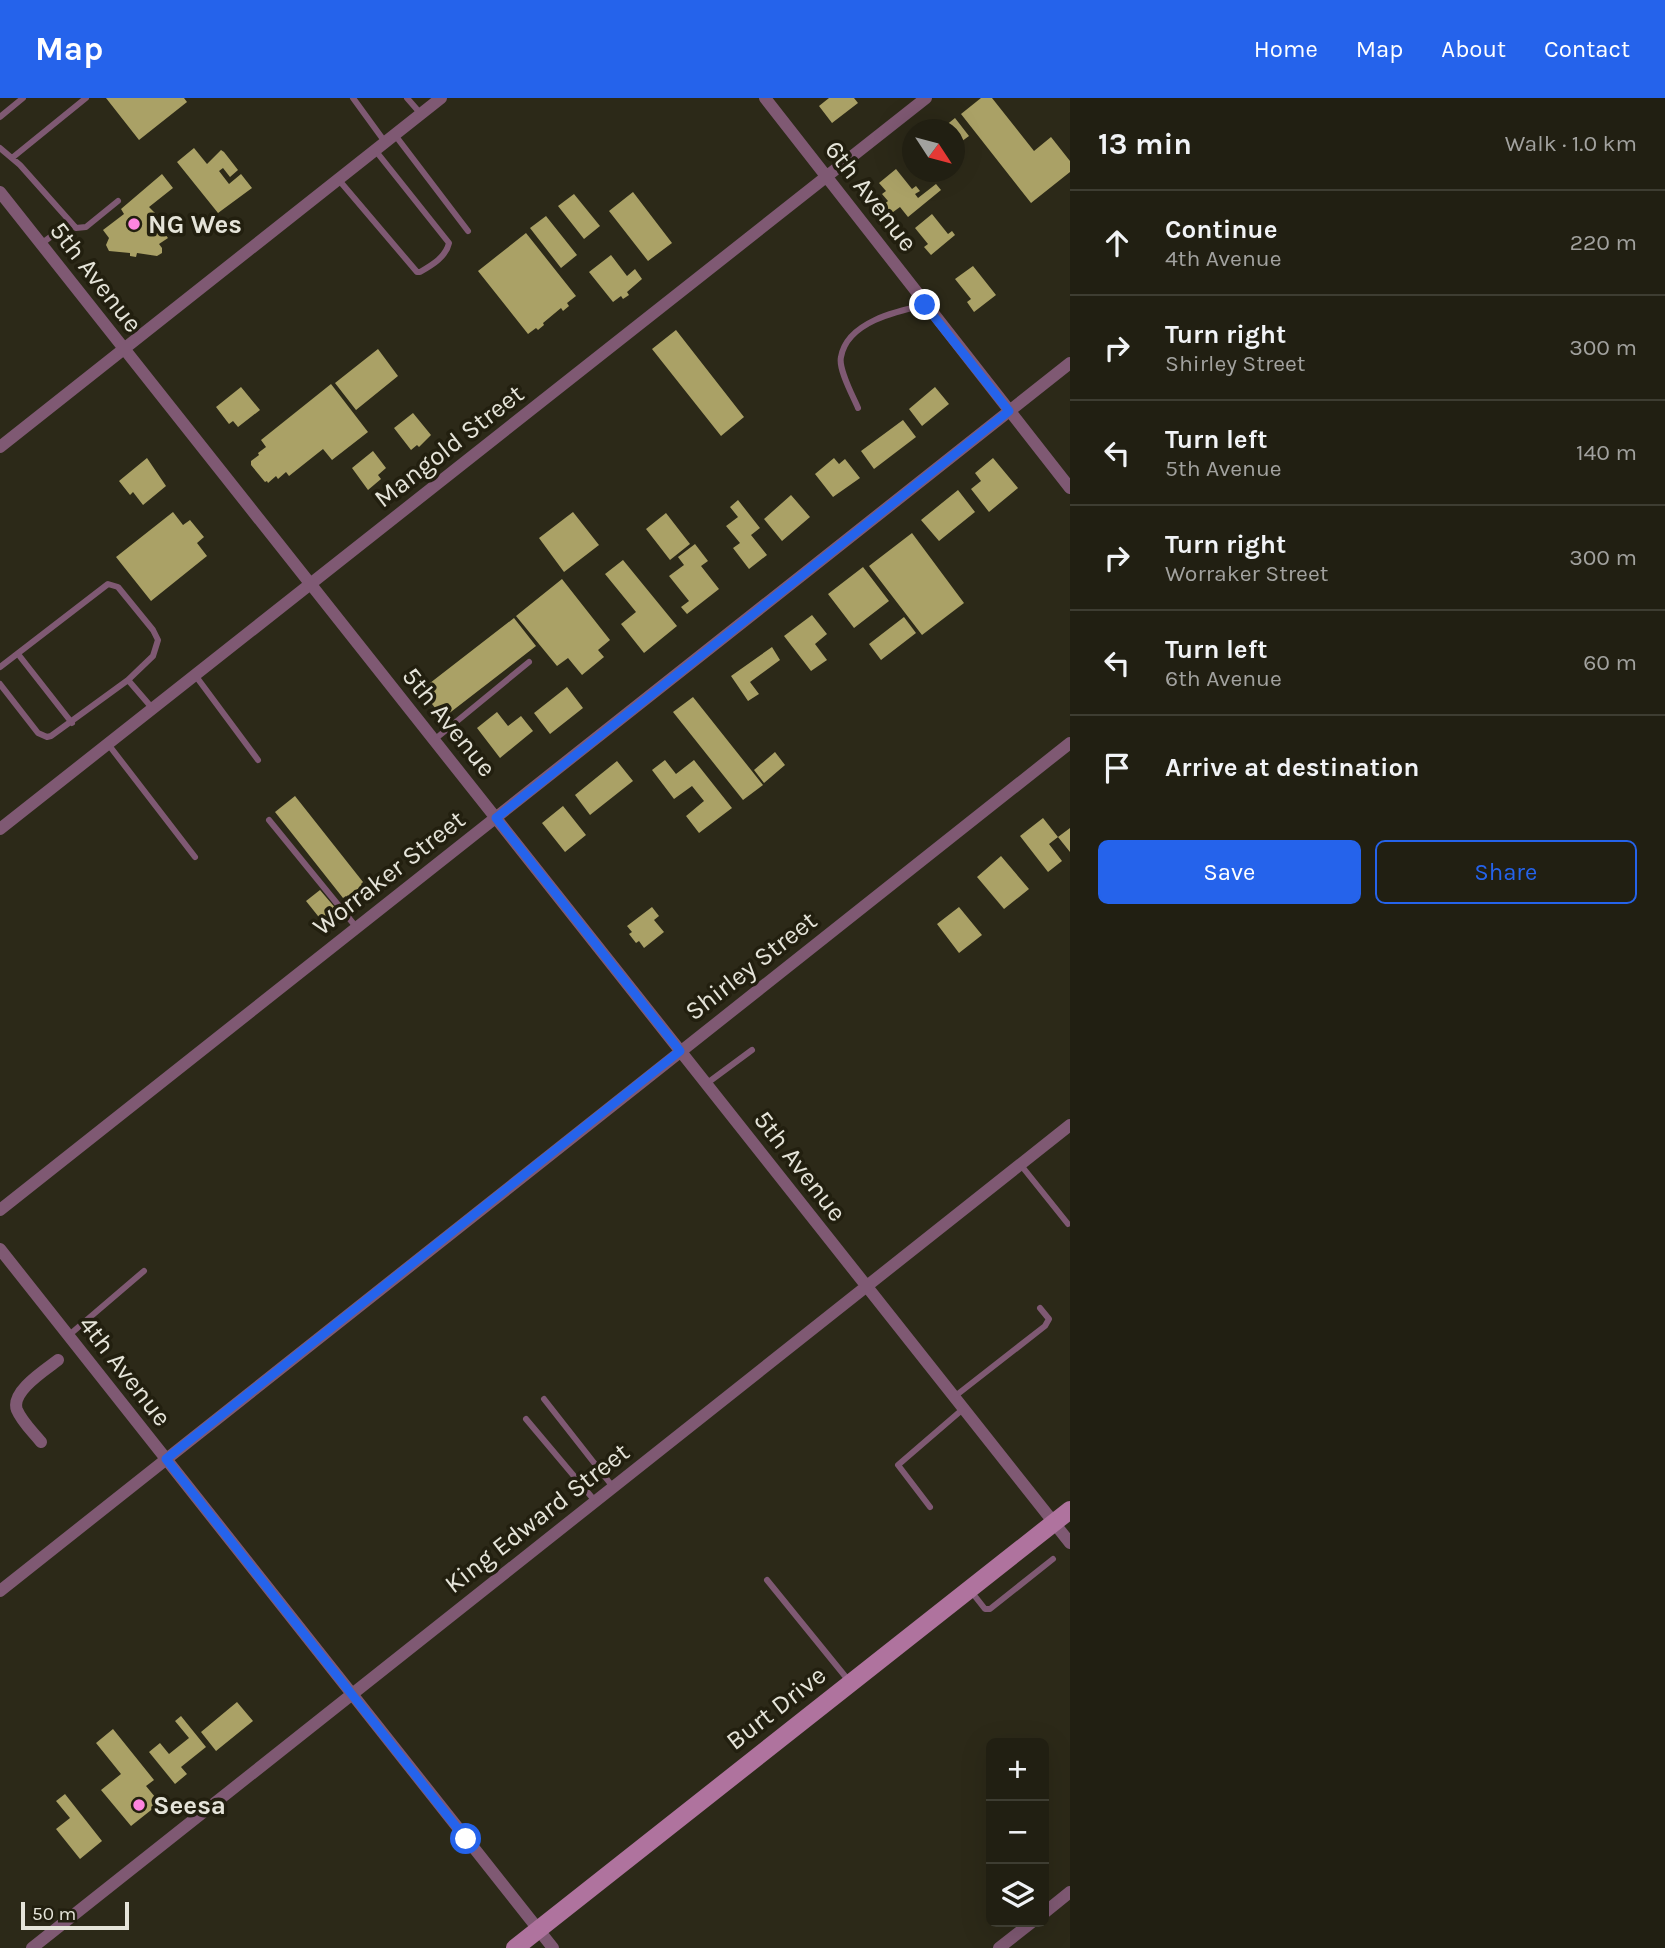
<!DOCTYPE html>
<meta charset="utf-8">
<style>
:root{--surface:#211f12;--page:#2d2c20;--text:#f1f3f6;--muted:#a2a29f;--line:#3e3d32;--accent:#2563eb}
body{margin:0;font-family:Karla,sans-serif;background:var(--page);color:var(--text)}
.controls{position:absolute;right:21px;bottom:21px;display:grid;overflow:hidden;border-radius:10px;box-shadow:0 7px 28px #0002}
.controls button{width:63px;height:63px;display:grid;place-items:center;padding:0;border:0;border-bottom:2px solid var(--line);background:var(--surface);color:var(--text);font:35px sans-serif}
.compass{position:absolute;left:902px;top:21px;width:63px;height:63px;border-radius:50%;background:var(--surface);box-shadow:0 7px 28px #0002;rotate:126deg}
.scale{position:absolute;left:21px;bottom:18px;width:108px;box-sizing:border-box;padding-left:7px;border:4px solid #e5e4d9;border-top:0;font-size:19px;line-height:24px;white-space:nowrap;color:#e5e4d9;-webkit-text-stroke:5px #221f0f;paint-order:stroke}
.stop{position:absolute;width:21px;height:21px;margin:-16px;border:5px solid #2563eb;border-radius:50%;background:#fff}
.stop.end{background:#2563eb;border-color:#fff;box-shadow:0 2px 7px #0008}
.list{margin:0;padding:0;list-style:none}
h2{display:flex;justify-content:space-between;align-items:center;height:91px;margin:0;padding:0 28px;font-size:30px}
h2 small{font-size:23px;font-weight:400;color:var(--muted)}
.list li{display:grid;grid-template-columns:46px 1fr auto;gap:21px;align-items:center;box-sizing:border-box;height:105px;padding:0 28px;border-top:2px solid var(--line)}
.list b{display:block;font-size:26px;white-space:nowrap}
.list p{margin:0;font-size:23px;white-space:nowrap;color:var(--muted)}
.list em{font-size:23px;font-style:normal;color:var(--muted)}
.actions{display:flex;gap:14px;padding:21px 28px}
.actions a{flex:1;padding:16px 0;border:2px solid var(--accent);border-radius:10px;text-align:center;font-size:24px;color:var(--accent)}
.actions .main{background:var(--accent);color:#fff}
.icon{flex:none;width:38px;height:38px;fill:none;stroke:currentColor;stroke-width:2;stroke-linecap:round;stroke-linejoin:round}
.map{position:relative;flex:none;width:1070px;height:1850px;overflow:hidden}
header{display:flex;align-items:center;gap:42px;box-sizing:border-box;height:98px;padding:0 35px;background:var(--accent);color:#fff}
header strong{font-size:33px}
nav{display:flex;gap:38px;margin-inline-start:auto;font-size:24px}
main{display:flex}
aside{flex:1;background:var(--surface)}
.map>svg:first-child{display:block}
.building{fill:#aaa166}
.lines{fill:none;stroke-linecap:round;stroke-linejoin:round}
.lane{stroke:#7f5973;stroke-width:6}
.street{stroke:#7f5973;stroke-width:12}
.secondary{stroke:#af739e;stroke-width:18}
.route{stroke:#2563eb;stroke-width:9}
.poi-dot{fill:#fe85df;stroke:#221f0f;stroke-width:2.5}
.labels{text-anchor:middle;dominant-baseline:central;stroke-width:7;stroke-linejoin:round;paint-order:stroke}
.street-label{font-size:26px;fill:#e5e4d9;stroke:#221f0f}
.poi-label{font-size:26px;font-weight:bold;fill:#e5e4d9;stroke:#221f0f;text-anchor:start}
</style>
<header>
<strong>Map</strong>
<nav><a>Home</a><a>Map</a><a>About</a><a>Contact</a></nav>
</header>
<main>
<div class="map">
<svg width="1070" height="1850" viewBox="0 0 1070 1850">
<rect width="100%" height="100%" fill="#2c2918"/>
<!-- building -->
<path class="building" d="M 106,0 L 184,0 L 187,4 L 139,42 Z
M 829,0 L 854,0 L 858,5 L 832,25 L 819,8 Z
M 981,0 L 992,0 L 1034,53 L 1051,39 L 1070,63 L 1070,74 L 1031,105 L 961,16 Z
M 955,20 L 969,38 L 954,49 L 954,32 L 940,32 Z
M 194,50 L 207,66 L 221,52 L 224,54 L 238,72 L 230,79 L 223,70 L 219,73 L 229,86 L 241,76 L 252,90 L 218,115 L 177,64 Z
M 896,71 L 912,91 L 916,88 L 920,93 L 915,96 L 918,100 L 936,86 L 941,92 L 908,119 L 900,109 L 889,117 L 882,108 L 888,103 L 882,96 L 886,93 L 879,85 Z
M 162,76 L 173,90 L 149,109 L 155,115 L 151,119 L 168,140 L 159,146 L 162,150 L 162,155 L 157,158 L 137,155 L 136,159 L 130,158 L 130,155 L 109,153 L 106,147 L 109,140 L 103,132 L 124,116 L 121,111 Z
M 633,94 L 672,145 L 648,163 L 609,113 Z
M 574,96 L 600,128 L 584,141 L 558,108 Z
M 932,116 L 948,136 L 952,133 L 955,137 L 931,157 L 924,149 L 928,146 L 915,130 Z
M 546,118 L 577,157 L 561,170 L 530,130 Z
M 526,135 L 576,198 L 567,205 L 569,208 L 563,213 L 561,210 L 543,225 L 544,227 L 538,232 L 536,230 L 528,236 L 478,173 Z
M 611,157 L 627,178 L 635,171 L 642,181 L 627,194 L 629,197 L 623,201 L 621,198 L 613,204 L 589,174 Z
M 973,168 L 996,197 L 974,214 L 967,204 L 971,201 L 955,181 Z
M 676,232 L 744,319 L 721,338 L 652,251 Z
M 378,251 L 398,278 L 356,312 L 335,285 Z
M 331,286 L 368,334 L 332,362 L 323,351 L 289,378 L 286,374 L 278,381 L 276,378 L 268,385 L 267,383 L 265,384 L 251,367 L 251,363 L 259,357 L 258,355 L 266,349 L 261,342 Z
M 241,289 L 260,312 L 238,329 L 233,323 L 229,326 L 216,309 Z
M 935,289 L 949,306 L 922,328 L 909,311 Z
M 413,315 L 431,337 L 419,349 L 417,347 L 411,352 L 394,330 Z
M 903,322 L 916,339 L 874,371 L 861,353 Z
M 373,353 L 386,370 L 378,377 L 381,381 L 368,392 L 352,370 Z
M 147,360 L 166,388 L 143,407 L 133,394 L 130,397 L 119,383 Z
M 834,360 L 839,366 L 845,361 L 860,380 L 833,399 L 815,376 Z
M 993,360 L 1018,390 L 989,414 L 971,391 L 981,383 L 975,375 Z
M 958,392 L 975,414 L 939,443 L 921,422 Z
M 791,397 L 810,419 L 782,443 L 764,421 Z
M 738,402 L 760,430 L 751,437 L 767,457 L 749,471 L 733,450 L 740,445 L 726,428 L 738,419 L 730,409 Z
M 173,414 L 183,427 L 190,422 L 204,439 L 197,445 L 207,458 L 151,503 L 116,459 Z
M 573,414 L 599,447 L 564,474 L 539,440 Z
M 666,415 L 690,446 L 670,462 L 646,431 Z
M 912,435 L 964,505 L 922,537 L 869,468 Z
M 695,446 L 708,463 L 701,468 L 719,491 L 687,516 L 681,509 L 689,503 L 669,478 L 684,467 L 678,459 Z
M 623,462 L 677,528 L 644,555 L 621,526 L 636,514 L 605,476 Z
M 863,469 L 889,503 L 854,530 L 828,496 Z
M 562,481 L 610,542 L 598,552 L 604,559 L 582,577 L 568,560 L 557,568 L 516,518 Z
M 812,517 L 827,536 L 815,546 L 827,562 L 811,573 L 784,538 Z
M 904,519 L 916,535 L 881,562 L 869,546 Z
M 514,520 L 536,548 L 443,620 L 421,592 Z
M 772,549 L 780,562 L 750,584 L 759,596 L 748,603 L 731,578 Z
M 567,589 L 583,610 L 550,636 L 534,615 Z
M 693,599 L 763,687 L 743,702 L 673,614 Z
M 497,614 L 508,628 L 521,618 L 533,633 L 500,660 L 477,630 Z
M 775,654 L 785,667 L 764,685 L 754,672 Z
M 665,662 L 676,676 L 694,662 L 732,710 L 699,735 L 686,718 L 704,703 L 692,688 L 674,701 L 652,672 Z
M 617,663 L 633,683 L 590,717 L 575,697 Z
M 295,698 L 363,784 L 361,786 L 364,791 L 349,802 L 346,798 L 343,800 L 275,714 Z
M 563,708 L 586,737 L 565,754 L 542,725 Z
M 1043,720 L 1058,739 L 1049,746 L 1062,763 L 1048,774 L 1020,738 Z
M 1070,730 L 1070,754 L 1058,739 Z
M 1001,758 L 1029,791 L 1004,811 L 977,779 Z
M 320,792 L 337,812 L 322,823 L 306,803 Z
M 652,809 L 659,818 L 654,822 L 664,834 L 644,850 L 639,843 L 636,845 L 629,836 L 632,834 L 627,828 Z
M 959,809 L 982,837 L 959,855 L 937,826 Z
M 237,1604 L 253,1623 L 216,1653 L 201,1634 Z
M 181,1618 L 206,1649 L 181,1669 L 187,1676 L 175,1686 L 149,1654 L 160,1645 L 169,1656 L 189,1640 L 175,1623 Z
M 113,1631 L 154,1682 L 146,1688 L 160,1705 L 131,1728 L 101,1692 L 121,1676 L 96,1645 Z
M 65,1696 L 102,1743 L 80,1761 L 56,1731 L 70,1720 L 56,1703 Z"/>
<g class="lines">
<!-- lane -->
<path class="lane" d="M 353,0 L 385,44
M 407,0 L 421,16
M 0,19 L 23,0
M 395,37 L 468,133
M 0,50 L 20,67 L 76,130 L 86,129 L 118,103
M 12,60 L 86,0
M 338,81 L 417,174 L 420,174 C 432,167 446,159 449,145 L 375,52
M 41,146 L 69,125
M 858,310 C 853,298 838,271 841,259 C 847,224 897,213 925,207
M 18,556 L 72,625
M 0,569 L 108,486 L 118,489 L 153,532 L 158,542 L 153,558 L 128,582 L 51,638 L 47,639 L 38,635 L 0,586
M 195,577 L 258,662
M 128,582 L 153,611
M 434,642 L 529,564
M 108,646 L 195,759
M 269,722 L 357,830
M 706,986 L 752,952
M 1020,1066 L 1068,1126
M 68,1238 L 144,1173
M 954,1299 L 1045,1228 L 1049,1221 L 1040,1210
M 544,1301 L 613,1389
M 526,1321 L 595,1403
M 930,1409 L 898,1367 L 963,1311
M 767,1482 L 849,1583
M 970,1492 L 985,1511 L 990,1511 L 1053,1461"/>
<!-- street -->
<path class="street" d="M 765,0 L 1070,390
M 0,94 L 1070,1445
M 0,349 L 441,0
M 0,731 L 926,0
M 0,1112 L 1070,265
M 0,1151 L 553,1850
M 41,1344 C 33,1334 22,1324 17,1312 C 10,1294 45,1272 58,1262
M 0,1493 L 1070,645
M 1044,1815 L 1070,1794
M 32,1850 L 1070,1027
M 999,1850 L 1032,1824"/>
<!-- secondary -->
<path class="secondary" d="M 515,1850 L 1070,1412"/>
</g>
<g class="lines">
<!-- route -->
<path class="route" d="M 466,1741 L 166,1361 L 680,953 L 496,720 L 1009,313 L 925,207"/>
</g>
<!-- markers -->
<g class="poi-dot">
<circle cx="134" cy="126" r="7"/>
<circle cx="139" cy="1707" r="7"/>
</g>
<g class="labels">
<!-- street labels -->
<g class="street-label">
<text transform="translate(871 98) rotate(52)">6th Avenue</text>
<text transform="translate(96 179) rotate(52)">5th Avenue</text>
<text transform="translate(449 348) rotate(-38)">Mangold Street</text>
<text transform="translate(449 624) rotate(51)">5th Avenue</text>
<text transform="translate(389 775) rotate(-38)">Worraker Street</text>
<text transform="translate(751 868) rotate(-38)">Shirley Street</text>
<text transform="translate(800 1068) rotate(52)">5th Avenue</text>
<text transform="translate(125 1273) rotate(52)">4th Avenue</text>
<text transform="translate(537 1420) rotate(-38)">King Edward Street</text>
<text transform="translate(776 1610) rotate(-38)">Burt Drive</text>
</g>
<!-- poi labels -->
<g class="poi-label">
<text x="148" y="126">NG Wes</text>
<text x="153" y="1707">Seesa</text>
</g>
</g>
</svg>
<div class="controls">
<button>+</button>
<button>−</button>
<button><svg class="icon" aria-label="layers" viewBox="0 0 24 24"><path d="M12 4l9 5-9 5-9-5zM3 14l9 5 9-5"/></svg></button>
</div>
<svg class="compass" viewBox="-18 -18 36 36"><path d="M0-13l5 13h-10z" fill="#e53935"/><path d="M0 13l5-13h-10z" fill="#a2a29f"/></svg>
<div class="scale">50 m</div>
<div class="stop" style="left:466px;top:1741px"></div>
<div class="stop end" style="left:925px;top:207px"></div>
</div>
<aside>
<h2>13 min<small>Walk · 1.0 km</small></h2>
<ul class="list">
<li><svg class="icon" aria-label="ahead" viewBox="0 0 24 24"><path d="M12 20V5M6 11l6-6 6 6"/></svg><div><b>Continue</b><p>4th Avenue</p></div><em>220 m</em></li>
<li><svg class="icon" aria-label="right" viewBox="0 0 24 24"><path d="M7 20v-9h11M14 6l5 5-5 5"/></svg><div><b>Turn right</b><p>Shirley Street</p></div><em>300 m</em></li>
<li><svg class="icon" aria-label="left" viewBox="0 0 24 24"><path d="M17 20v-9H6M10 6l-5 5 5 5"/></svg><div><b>Turn left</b><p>5th Avenue</p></div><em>140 m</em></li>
<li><svg class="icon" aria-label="right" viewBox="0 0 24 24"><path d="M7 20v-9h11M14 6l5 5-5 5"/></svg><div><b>Turn right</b><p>Worraker Street</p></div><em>300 m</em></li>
<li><svg class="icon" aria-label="left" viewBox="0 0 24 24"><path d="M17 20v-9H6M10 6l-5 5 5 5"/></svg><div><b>Turn left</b><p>6th Avenue</p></div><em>60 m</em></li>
<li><svg class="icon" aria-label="arrive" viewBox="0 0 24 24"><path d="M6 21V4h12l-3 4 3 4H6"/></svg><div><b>Arrive at destination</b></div></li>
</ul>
<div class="actions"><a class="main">Save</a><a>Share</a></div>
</aside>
</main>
